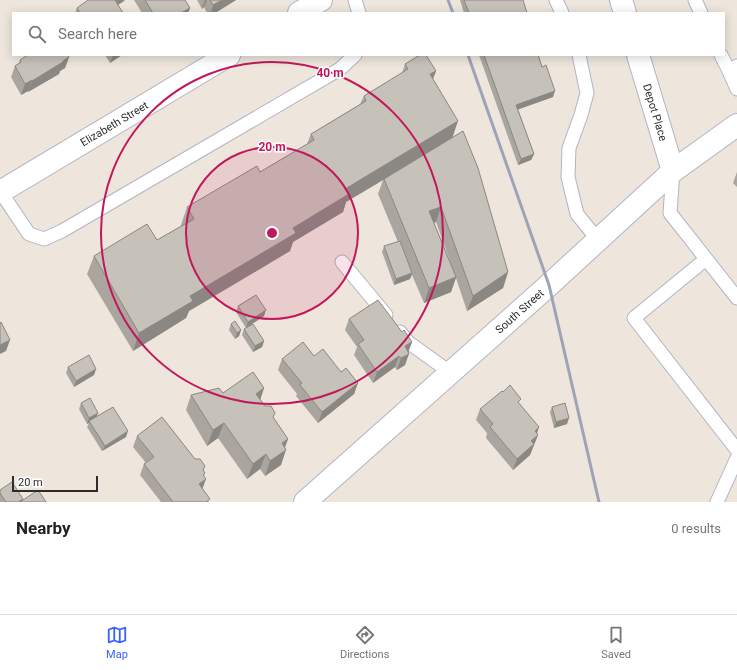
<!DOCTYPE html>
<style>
:root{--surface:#fff;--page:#f6f6f6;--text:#222;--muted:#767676;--line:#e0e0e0;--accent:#3962ff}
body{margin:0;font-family:Roboto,sans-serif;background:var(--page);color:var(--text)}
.scale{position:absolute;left:12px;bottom:10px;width:86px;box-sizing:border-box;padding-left:4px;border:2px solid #2c2c2c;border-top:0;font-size:11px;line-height:14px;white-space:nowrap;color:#2c2c2c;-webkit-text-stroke:3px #fff;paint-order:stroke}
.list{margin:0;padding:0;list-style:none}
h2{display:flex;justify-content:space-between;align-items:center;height:52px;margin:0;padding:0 16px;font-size:17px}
h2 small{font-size:13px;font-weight:400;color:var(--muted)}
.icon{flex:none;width:22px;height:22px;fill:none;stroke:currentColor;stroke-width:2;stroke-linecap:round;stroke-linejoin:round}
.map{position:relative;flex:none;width:737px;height:502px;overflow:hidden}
.search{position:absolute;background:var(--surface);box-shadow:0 2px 10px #0003;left:12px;right:12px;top:12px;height:44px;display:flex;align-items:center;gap:10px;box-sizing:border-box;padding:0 14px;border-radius:0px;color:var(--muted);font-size:15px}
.sheet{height:112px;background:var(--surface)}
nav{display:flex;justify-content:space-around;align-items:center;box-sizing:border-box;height:56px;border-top:1px solid var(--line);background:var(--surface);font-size:11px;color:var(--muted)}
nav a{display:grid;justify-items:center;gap:2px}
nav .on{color:var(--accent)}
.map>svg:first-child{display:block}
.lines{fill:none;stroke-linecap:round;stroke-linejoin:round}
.service-casing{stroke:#b1b4c0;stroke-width:15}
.minor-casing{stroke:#b1b4c0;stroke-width:24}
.tertiary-casing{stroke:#b1b4c0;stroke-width:24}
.service{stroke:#fff;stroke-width:13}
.minor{stroke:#fff;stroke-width:22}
.tertiary{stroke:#fff;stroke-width:22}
.rail{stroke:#9fa3b7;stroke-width:3}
.wall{fill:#aaa69f;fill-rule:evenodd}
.shaded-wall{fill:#8b8782}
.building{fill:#c6c1b9;stroke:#8b8782}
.ring{fill:none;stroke:#c2185b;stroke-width:2}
.labels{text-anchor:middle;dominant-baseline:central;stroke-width:3;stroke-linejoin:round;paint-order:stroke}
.street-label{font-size:11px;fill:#2c2c2c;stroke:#fff}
.centre{fill:#c2185b;stroke:#fff;stroke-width:2}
.ring-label{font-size:12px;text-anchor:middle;font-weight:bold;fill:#c2185b;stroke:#fff;stroke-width:3;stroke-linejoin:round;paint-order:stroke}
</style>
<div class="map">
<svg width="737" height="502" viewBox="0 0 737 502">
<rect width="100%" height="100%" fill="#eee6dd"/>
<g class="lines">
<!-- service casing -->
<g class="service-casing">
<path id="service" d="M 355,0 L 359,13
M 556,0 L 562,13
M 695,0 L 701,13
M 579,55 L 587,93 L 581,115 L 569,148 L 568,177 L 577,214 L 598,240
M 721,55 L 729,71
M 737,66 L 729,71 L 737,89
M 673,171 L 670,213 L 737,298
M 0,191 L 29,234 L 44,239 L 62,231 L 340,69 L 355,55
M 706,259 L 634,318 L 737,450
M 342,262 L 386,315
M 400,332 L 408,342 L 451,373
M 717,502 L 737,458"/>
</g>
<!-- minor casing -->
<g class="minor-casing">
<g id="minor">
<path d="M 621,0 L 625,13"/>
<path d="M 299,13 L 321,0"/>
<path id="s1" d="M 638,55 L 673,171"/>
<path id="s2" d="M 0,192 L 229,55"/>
</g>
</g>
<!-- tertiary casing -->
<g class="tertiary-casing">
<g id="tertiary">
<path id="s3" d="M 305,502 L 549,285 L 673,171 L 737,125"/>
</g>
</g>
<!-- service -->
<use href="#service" class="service"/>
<!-- minor -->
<use href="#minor" class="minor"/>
<!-- tertiary -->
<use href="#tertiary" class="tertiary"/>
<!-- rail -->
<path class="rail" d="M 448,0 L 453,13
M 468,55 L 549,285 L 599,502"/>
</g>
<!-- wall -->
<path class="wall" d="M 134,0 L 185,0 L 190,8 L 188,13 L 142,13 Z
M 197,0 L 236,0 L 215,13 L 207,13 L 204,7 L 202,9 Z
M 460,0 L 523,0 L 527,13 L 464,13 Z
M 125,1 L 118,5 L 123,13 L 75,13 L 77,8 Z
M 105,55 L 122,55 L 110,63 Z
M 479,55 L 540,55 L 539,57 L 553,97 L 518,109 L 534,154 L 531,160 L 518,165 Z
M 69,57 L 65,68 L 60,71 L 59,74 L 28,92 L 28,91 L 21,95 L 11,77 L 15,66 L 19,63 L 20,60 Z
M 405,64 L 436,71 L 433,79 L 452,138 L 508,272 L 503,288 L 467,311 L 456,278 L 451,292 L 424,303 L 412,275 L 410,279 L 394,285 L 382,252 L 384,246 L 398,242 L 378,194 L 383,180 L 346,202 L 343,212 L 293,242 L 290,251 L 189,311 L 186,318 L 133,351 L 87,274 L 94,256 L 157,240 L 181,226 L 181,225 L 187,207 L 260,172 L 307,144 L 311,134 L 360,104 L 364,96 L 402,73 ZM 436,222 L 451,264 L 434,223 Z
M 737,172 L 737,187 L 733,183 Z
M 238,306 L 264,316 L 246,328 L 236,312 Z
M 349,319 L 402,332 L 412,342 L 408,352 L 405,365 L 397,370 L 395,367 L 373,383 L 354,355 L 357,347 L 345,330 Z
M 231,324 L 241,330 L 239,336 L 235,339 L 229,330 Z
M 244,329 L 264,341 L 262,347 L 253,352 L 242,335 Z
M 314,356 L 358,383 L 354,394 L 318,423 L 296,396 L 297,394 L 278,370 L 282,359 Z
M 68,367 L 96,369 L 94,375 L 74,387 L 66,373 Z
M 264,388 L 260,400 L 288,439 L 285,448 L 281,465 L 265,476 L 260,469 L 247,479 L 218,438 L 207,446 L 186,410 L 191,395 L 223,393 Z
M 81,403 L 97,416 L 126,437 L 102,451 L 87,427 L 89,423 L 87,424 L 79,409 Z
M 520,404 L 538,435 L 530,455 L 513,470 L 486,438 L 487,433 L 476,420 L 480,409 Z
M 552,407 L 567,424 L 554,428 L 550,412 Z
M 137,436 L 203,470 L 204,477 L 202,489 L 209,502 L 161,502 L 140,475 L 144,464 L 146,463 L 133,447 Z
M 0,490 L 23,500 L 46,502 L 0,502 Z"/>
<!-- shaded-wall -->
<path class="shaded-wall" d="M 114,0 L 125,0 L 110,10 Z
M 205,0 L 207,0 L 204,7 L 202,9 Z
M 222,0 L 236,0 L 215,13 L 211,13 L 213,5 Z
M 190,8 L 188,13 L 181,13 Z
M 113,55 L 122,55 L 110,63 Z
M 69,57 L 65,68 L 60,71 L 59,74 L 28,92 L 32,81 Z
M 436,71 L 429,89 L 430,74 Z
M 32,80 L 28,91 L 21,95 L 25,84 Z
M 555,91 L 553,97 L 514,111 L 516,105 Z
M 458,121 L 452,139 L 346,202 L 343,212 L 293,242 L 290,251 L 189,311 L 186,318 L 133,351 L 139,333 L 190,296 L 293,228 L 345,189 Z
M 534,154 L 531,160 L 518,165 L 521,159 Z
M 441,207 L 436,222 L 423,226 L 429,211 Z
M 508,272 L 503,288 L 467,311 L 473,296 Z
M 412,273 L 410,279 L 394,285 L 396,279 Z
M 456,277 L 451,292 L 424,303 L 429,288 Z
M 266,310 L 264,316 L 246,328 L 248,322 Z
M 241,330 L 239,336 L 235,339 L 237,333 Z
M 10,340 L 6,351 L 0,354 L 0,345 Z
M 264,341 L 262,347 L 253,352 L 255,346 Z
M 412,342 L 408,353 L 405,346 Z
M 409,354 L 405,365 L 397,370 L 401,358 Z
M 399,356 L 395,367 L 373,383 L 377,372 Z
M 96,369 L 94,375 L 74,387 L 76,381 Z
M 358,383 L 354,394 L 318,423 L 322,412 Z
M 264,388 L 259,403 L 256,394 Z
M 98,413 L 96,419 L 89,421 L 89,423 L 87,424 L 89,418 Z
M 569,418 L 567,424 L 554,428 L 556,422 Z
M 224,423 L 218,438 L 207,446 L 213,430 Z
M 539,427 L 536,437 L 538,435 L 530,455 L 513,470 L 517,459 L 535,431 Z
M 128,431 L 126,437 L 102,451 L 105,446 Z
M 288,439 L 283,452 L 286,450 L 281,465 L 265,476 L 270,461 L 282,443 Z
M 266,454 L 260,469 L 247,479 L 253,464 Z
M 205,473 L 202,481 L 206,479 L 202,490 L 199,484 L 203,475 Z"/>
<!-- building -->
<path class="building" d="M 88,0 L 115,0 L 123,13 L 80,13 L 77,8 Z
M 145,0 L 185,0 L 190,8 L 181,13 L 153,13 Z
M 210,0 L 222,0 L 213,5 Z
M 464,0 L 523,0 L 527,13 L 469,13 Z
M 28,55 L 68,55 L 69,57 L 63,61 L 63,62 L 32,81 L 32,80 L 25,84 L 15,66 L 21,62 L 20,60 Z
M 420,55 L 426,55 L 436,71 L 430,74 L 458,121 L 345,189 L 349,194 L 293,228 L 296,233 L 190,296 L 193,301 L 139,333 L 94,256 L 147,224 L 157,240 L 194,219 L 187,207 L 257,166 L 260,172 L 314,140 L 311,134 L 366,101 L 364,96 L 408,69 L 405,64 Z
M 484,55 L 538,55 L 542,67 L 546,65 L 555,91 L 516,105 L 534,154 L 521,159 Z
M 463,131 L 478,168 L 508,272 L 473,296 L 441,207 L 429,211 L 456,277 L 429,288 L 384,179 Z
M 400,241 L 412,273 L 396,279 L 384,246 Z
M 256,295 L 266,310 L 248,322 L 238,306 Z
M 378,300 L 402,332 L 404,330 L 412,342 L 405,346 L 409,354 L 401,358 L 399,356 L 377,372 L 358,344 L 364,340 L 349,319 Z
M 235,321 L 241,330 L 237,333 L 231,324 Z
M 1,322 L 10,340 L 0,345 L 0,323 Z
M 253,324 L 264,341 L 255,346 L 244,329 Z
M 303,342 L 314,356 L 323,349 L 341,372 L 346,368 L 358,383 L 322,412 L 300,385 L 302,383 L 282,359 Z
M 89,355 L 96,369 L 76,381 L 68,367 Z
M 253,372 L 264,388 L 256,394 L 265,406 L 271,406 L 275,413 L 273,417 L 288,439 L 282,443 L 286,450 L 270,461 L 266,454 L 253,464 L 224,423 L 213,430 L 191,395 L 219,388 L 223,393 Z
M 510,385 L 521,399 L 518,402 L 539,427 L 535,431 L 538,435 L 531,441 L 534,444 L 517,459 L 490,427 L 493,424 L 480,409 L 502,391 L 503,392 Z
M 90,398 L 98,413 L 89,418 L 81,403 Z
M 565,403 L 569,418 L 556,422 L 552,407 Z
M 113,407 L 128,431 L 105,446 L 89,421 Z
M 162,417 L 195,459 L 200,459 L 205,466 L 203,470 L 205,473 L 203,475 L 206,479 L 199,484 L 210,499 L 206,502 L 173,502 L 144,464 L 154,457 L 137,436 Z
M 12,482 L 23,499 L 18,502 L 6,502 L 0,493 L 0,490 Z
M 38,490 L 46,502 L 20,502 Z"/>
<!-- distance rings -->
<circle cx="272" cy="233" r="86" fill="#c2185b" fill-opacity=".12"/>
<g class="ring">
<circle cx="272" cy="233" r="86"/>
<circle cx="272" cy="233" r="171"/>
</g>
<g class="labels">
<!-- street labels -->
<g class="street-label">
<text stroke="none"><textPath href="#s1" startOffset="60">Depot Place</textPath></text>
<text stroke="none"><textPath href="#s2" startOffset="133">Elizabeth Street</textPath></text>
<text stroke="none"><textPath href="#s3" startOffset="287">South Street</textPath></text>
</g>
</g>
<circle cx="272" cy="233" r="6" class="centre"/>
<g class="ring-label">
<text x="330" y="77">40 m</text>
<text x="272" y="151">20 m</text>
</g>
</svg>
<div class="scale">20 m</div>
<div class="search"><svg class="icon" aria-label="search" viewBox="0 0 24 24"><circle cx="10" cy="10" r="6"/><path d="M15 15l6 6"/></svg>Search here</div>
</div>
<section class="sheet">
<h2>Nearby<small>0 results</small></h2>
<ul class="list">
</ul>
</section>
<nav>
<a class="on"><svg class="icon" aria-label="map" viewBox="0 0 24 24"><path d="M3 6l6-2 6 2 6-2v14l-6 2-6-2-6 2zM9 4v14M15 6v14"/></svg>Map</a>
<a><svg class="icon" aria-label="directions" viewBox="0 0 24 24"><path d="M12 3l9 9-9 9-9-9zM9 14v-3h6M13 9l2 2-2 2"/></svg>Directions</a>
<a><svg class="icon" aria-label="saved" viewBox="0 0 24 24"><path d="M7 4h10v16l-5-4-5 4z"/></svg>Saved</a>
</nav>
